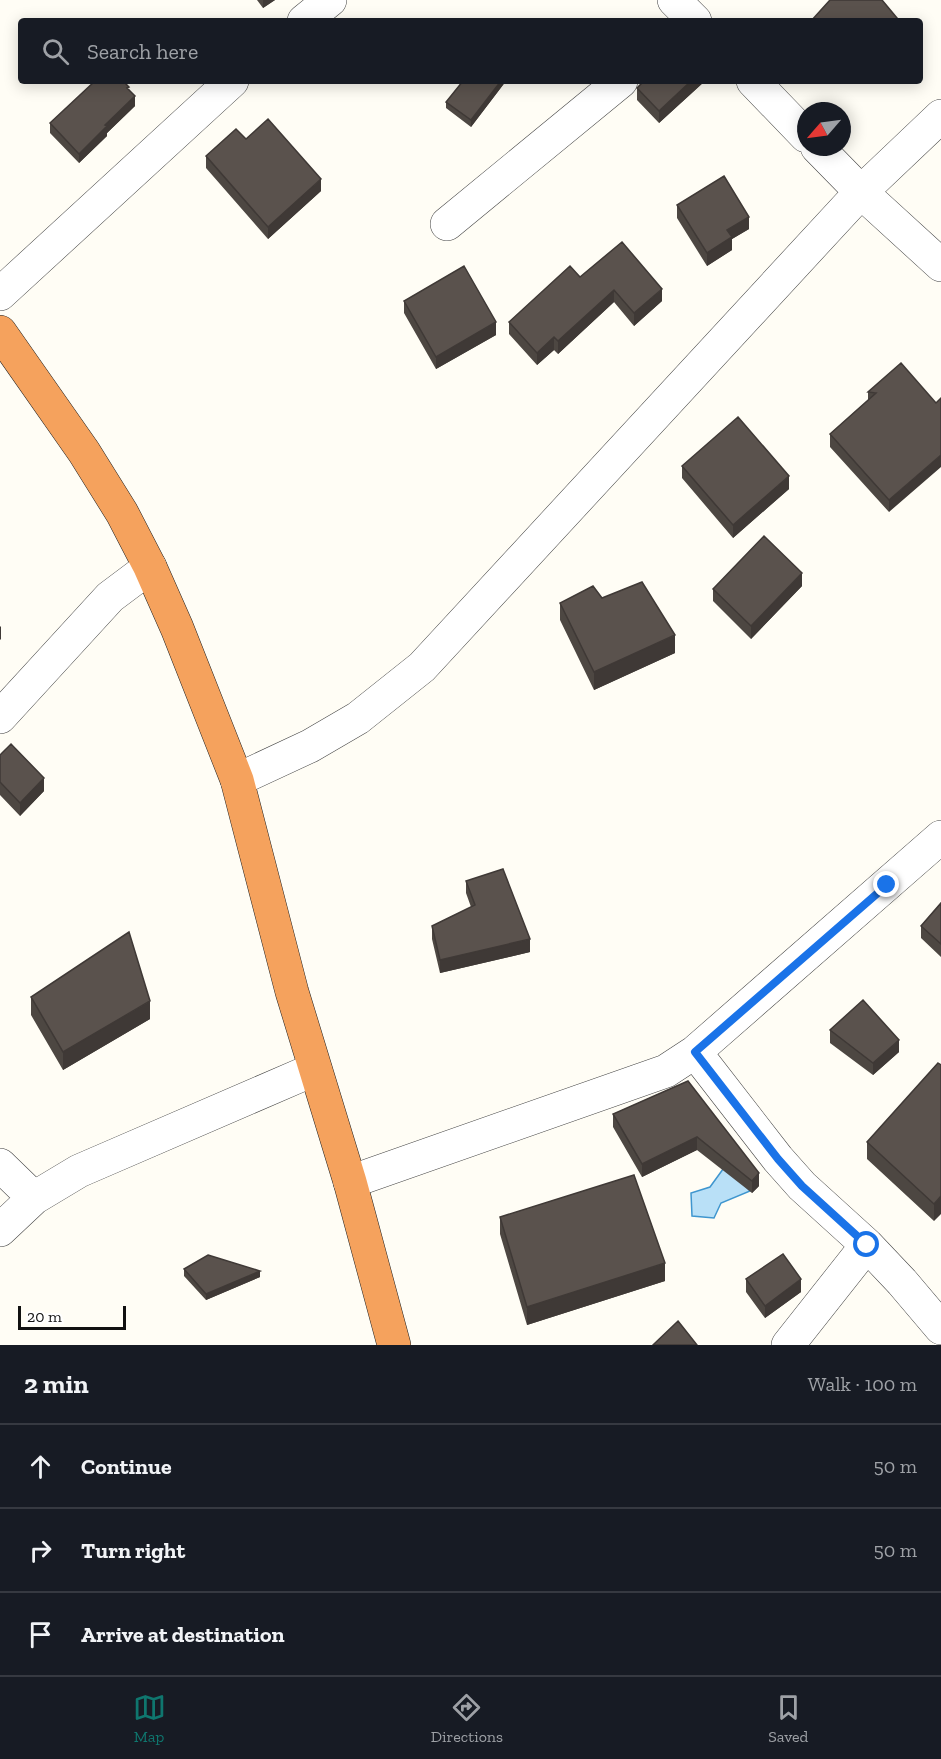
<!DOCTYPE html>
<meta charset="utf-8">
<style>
:root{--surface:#171b24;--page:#242831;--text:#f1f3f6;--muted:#9ea1a6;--line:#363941;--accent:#0f766e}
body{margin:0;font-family:"Zilla Slab",serif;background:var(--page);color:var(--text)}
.compass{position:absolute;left:797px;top:102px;width:54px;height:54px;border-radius:50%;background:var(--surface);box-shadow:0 3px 15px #0003;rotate:242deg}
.scale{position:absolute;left:18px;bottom:15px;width:108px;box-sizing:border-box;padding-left:6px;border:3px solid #111;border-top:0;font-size:16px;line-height:21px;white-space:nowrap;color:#111;-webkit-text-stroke:4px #fff;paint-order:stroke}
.stop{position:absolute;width:18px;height:18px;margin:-14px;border:4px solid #1a73e8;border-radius:50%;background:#fff}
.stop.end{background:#1a73e8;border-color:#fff;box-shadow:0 2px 6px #0008}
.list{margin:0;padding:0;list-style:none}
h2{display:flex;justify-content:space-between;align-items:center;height:78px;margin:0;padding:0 24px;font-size:26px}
h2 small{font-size:20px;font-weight:400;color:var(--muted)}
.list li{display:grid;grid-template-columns:39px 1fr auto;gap:18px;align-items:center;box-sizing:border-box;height:84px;padding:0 24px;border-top:2px solid var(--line)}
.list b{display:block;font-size:22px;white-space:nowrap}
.list em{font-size:20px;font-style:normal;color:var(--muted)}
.icon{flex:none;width:33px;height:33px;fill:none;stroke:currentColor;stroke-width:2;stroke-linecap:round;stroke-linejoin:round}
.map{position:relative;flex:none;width:941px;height:1345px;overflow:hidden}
.search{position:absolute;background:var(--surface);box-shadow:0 3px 15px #0003;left:18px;right:18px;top:18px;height:66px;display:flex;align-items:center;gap:15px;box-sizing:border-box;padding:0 21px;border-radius:6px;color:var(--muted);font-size:22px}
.sheet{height:330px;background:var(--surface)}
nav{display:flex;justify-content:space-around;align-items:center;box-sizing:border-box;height:84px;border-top:2px solid var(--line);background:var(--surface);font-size:16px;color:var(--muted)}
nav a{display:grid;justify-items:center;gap:3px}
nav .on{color:var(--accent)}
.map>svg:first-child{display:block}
.water{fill:#b9e0f7;stroke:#3f96cf;stroke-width:1.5}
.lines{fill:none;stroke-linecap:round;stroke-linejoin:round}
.minor-casing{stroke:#444;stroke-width:34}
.highway-casing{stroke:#222;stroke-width:34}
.minor{stroke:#fff;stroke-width:33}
.highway{stroke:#f5a25d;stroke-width:33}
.wall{fill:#4d4742}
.shaded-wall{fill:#3f3936}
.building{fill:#5a524d;stroke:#3f3936;stroke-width:1.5}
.route{stroke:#1a73e8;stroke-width:8}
</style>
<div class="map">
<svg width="941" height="1345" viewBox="0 0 941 1345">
<rect width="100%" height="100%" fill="#fffdf5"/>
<!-- water -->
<path class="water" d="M 726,1165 L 750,1191 L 721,1203 L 714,1218 L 692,1216 L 691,1193 L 710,1187 Z"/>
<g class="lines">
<!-- minor casing -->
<g class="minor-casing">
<path id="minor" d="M 674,0 L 695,21
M 304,21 L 330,0
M 753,81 L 806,136
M 817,147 L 861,192 L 941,265
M 447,224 L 621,81
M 0,294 L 232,81
M 0,717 L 110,597 L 150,567
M 237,780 L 310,746 L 358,718 L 422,667 L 861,192 L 941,116
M 695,1052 L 778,1159 L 802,1186 L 867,1245 L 902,1282 L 941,1328
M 0,1165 L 34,1198
M 350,1182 L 666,1071 L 695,1052 L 941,837
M 0,1230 L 34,1198 L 79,1171 L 315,1069
M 788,1345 L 867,1245"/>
</g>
<!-- highway casing -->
<g class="highway-casing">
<path id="highway" d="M 0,332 L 84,452 L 122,513 L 150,567 L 177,628 L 237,780 L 292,992 L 350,1182 L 394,1345"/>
</g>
<!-- minor -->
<use href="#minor" class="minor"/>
<!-- highway -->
<use href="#highway" class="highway"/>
</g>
<!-- wall -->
<path class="wall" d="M 257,0 L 275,0 L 263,8 Z
M 506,81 L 471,127 L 446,108 L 446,102 Z
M 705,81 L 659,123 L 637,100 L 637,88 Z
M 129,89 L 135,106 L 107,133 L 107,136 L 79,163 L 50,133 L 50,123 Z
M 246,139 L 321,191 L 268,239 L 206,168 L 206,156 Z
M 677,205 L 749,229 L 732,239 L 732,250 L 707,266 L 677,218 Z
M 580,277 L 662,301 L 634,326 L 614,302 L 558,354 L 554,350 L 537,365 L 509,334 L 509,322 Z
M 404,301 L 496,335 L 436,369 L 404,313 Z
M 868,392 L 936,403 L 889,512 L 830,447 L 830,434 L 868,400 Z
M 682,466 L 789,489 L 733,538 L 682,478 Z
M 802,586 L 751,639 L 713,601 L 713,589 Z
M 602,598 L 675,653 L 594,690 L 560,620 L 560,603 Z
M 0,755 L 44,791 L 20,816 L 0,795 Z
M 466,881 L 530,952 L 440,973 L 432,939 L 432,926 L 471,907 L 466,893 Z
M 941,903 L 941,957 L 921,938 L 921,926 Z
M 31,997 L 150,1019 L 63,1070 L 31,1015 Z
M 830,1030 L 899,1052 L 873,1075 L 830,1043 Z
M 938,1063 L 934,1221 L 867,1159 L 867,1142 Z
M 688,1081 L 759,1186 L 752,1193 L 697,1150 L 642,1177 L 613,1127 L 613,1114 Z
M 500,1217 L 665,1281 L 527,1325 L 500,1234 Z
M 184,1269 L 260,1277 L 206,1300 L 184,1276 Z
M 746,1279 L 801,1292 L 765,1318 L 746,1292 Z"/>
<!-- shaded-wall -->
<path class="shaded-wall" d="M 263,0 L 275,0 L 263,8 Z
M 501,81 L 506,81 L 471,127 L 471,120 Z
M 691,81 L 705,81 L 659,123 L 659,111 Z
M 135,96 L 135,106 L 107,133 L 107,136 L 79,163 L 79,154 L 105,125 Z
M 321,179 L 321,191 L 268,239 L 268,227 Z
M 749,217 L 749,229 L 732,239 L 732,250 L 707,266 L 707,253 L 727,230 Z
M 662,289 L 662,301 L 634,326 L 634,313 Z
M 614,290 L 614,302 L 558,354 L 558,341 Z
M 496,322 L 496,335 L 436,369 L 436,357 Z
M 554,337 L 554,350 L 537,365 L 537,353 Z
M 941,455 L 941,467 L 889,512 L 889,500 Z
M 789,476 L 789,489 L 733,538 L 733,525 Z
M 802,573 L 802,586 L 751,639 L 751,626 Z
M 1,626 L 1,639 L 0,640 L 0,627 Z
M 675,635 L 675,653 L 594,690 L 594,672 Z
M 44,778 L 44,791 L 20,816 L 20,803 Z
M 530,939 L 530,952 L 440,973 L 440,960 Z
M 150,1001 L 150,1019 L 63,1070 L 63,1052 Z
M 899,1040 L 899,1052 L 873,1075 L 873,1063 Z
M 697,1137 L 697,1150 L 642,1177 L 642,1164 Z
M 759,1173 L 759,1186 L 752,1193 L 752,1181 Z
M 941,1196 L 941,1214 L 934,1221 L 934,1204 Z
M 665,1263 L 665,1281 L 527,1325 L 527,1307 Z
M 260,1271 L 260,1277 L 206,1300 L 206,1294 Z
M 801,1279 L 801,1292 L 765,1318 L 765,1306 Z"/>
<!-- building -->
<path class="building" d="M 830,0 L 882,0 L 897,18 L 894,21 L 811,21 Z
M 95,81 L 123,81 L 129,87 L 127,88 L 135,96 L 105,125 L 107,126 L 79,154 L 50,123 Z
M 463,81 L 501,81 L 471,120 L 446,102 Z
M 644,81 L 691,81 L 659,111 L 637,88 Z
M 268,119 L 321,179 L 268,227 L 206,156 L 236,129 L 246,139 Z
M 724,176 L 749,217 L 727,230 L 732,237 L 707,253 L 677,205 Z
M 622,242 L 662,289 L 634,313 L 614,290 L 558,341 L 554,337 L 537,353 L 509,322 L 570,266 L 580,277 Z
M 464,266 L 496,322 L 436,357 L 404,301 Z
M 901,363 L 936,403 L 941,398 L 941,455 L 889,500 L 830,434 L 876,393 L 868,392 Z
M 738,417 L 789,476 L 733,525 L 682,466 Z
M 764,536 L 802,573 L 751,626 L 713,589 Z
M 642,582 L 675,635 L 594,672 L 560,603 L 593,586 L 602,598 Z
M 11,744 L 44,778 L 20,803 L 0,782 L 0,755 Z
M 503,869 L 530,939 L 440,960 L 432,926 L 475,905 L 466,881 Z
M 941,903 L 941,944 L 921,926 Z
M 129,932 L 150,1001 L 63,1052 L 31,997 Z
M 863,1000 L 899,1040 L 873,1063 L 830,1030 Z
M 938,1063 L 941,1065 L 941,1196 L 934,1204 L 867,1142 Z
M 688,1081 L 759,1173 L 752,1181 L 697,1137 L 642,1164 L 613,1114 Z
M 634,1175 L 665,1263 L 527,1307 L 500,1217 Z
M 783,1254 L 801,1279 L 765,1306 L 746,1279 Z
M 208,1255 L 260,1271 L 206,1294 L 184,1269 Z
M 678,1321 L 697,1345 L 653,1345 Z"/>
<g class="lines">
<!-- route -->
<path class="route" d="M 867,1245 L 802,1186 L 778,1159 L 695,1052 L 887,885"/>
</g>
</svg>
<svg class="compass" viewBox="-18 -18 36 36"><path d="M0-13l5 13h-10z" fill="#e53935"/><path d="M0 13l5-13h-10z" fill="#9ea1a6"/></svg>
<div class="scale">20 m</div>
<div class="stop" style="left:867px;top:1245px"></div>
<div class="stop end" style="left:887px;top:885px"></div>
<div class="search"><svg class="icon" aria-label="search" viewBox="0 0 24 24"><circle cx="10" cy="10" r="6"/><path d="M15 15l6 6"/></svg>Search here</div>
</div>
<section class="sheet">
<h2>2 min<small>Walk · 100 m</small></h2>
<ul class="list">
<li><svg class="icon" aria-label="ahead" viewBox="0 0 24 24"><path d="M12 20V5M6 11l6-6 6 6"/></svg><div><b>Continue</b></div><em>50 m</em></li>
<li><svg class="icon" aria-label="right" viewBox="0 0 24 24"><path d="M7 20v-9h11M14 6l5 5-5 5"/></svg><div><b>Turn right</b></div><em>50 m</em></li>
<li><svg class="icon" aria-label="arrive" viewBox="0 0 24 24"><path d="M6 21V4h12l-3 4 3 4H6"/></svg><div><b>Arrive at destination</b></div></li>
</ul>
</section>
<nav>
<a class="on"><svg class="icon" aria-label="map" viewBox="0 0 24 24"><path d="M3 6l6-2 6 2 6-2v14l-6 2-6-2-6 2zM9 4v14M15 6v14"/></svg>Map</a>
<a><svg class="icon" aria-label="directions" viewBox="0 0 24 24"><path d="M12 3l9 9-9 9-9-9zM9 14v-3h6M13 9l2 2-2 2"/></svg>Directions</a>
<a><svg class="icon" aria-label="saved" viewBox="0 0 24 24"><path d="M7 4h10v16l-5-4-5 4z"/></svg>Saved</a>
</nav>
